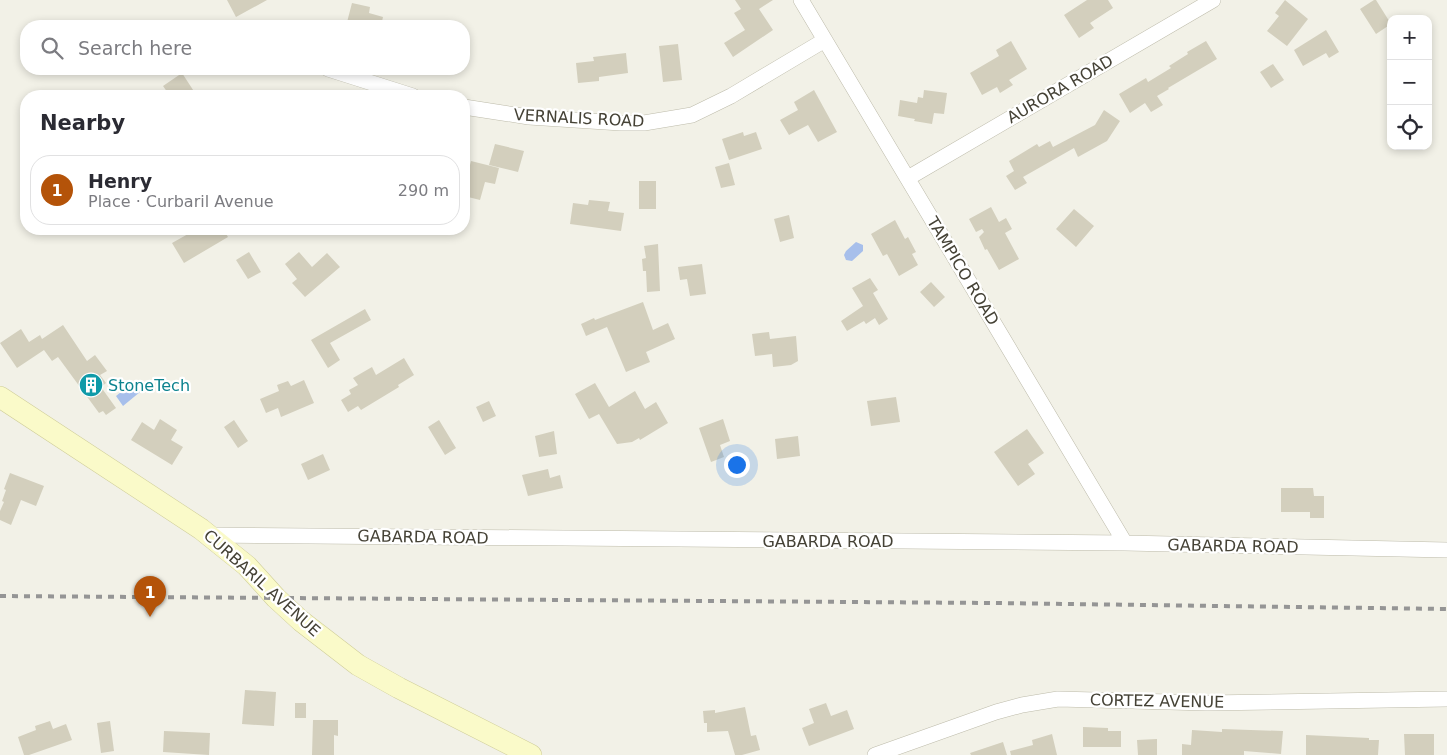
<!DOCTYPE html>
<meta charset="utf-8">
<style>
:root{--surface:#fff;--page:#f7f7f7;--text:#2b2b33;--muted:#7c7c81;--line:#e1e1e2;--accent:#b45309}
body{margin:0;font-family:"DejaVu Sans",sans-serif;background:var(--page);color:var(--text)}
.controls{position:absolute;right:15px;top:15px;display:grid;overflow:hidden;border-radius:10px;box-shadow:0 2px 8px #0003}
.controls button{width:45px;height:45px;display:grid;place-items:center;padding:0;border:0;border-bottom:1px solid var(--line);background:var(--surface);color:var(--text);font:25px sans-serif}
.you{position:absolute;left:736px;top:464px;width:18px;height:18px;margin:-12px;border:4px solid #fff;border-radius:50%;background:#1a73e8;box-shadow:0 0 0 8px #1a73e833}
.badge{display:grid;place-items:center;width:32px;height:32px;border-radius:50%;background:var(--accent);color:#fff;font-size:16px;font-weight:700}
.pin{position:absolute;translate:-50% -41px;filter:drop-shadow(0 1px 2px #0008)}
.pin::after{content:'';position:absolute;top:26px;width:18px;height:15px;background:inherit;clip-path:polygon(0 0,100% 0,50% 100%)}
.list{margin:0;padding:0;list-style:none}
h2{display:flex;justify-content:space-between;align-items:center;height:65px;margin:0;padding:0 20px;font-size:21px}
h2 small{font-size:16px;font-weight:400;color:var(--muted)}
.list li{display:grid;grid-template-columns:32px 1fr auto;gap:15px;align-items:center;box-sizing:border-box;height:70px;margin:0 10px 10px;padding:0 10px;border:1px solid var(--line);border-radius:20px}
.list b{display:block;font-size:19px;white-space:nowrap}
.list p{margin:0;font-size:16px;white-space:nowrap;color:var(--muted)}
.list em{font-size:16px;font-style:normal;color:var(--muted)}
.icon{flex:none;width:28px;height:28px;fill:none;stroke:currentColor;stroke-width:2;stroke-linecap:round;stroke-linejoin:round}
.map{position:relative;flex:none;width:1447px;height:755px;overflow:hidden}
.search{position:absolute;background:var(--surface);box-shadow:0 2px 8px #0003;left:20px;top:20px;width:450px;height:55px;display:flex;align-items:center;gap:12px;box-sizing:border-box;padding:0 18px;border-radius:20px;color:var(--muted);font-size:19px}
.panel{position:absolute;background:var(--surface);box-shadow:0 2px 8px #0003;left:20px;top:90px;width:450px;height:145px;border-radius:20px}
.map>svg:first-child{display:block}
.water{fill:#a7bfeb}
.building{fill:#d3cfbd}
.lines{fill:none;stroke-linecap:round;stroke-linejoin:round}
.street-casing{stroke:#bdbbaa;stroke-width:16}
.secondary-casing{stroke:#cfcd99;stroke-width:22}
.street{stroke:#fff;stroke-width:15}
.secondary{stroke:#fafac9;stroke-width:21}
.rail{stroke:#959595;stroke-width:4;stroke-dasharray:6 6;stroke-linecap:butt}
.labels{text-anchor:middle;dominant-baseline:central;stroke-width:4.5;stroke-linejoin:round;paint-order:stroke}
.street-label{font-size:16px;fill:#454236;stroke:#fff}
.culture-label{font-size:16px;fill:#0d838f;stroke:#fff;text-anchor:start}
</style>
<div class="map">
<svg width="1447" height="755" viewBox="0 0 1447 755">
<rect width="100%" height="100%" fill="#f2f1e7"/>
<!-- water -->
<path class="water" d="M 856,242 L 863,245 L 863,251 L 852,261 L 846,260 L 844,255 L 846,251 Z
M 132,383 L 140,392 L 123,406 L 116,396 Z"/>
<!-- building -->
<path class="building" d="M 227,0 L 267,0 L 236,17 Z
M 735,0 L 773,0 L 759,9 L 773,30 L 733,57 L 724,43 L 745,30 L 734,13 L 741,9 Z
M 1087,0 L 1108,0 L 1113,8 L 1090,23 L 1094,28 L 1079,38 L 1064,15 Z
M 1285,0 L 1308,19 L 1287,46 L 1267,31 L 1279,16 L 1275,13 Z
M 1374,0 L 1376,0 L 1391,24 L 1376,34 L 1360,9 Z
M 352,3 L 370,7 L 369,13 L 383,17 L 381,26 L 346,26 Z
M 1326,30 L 1339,52 L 1329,58 L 1326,53 L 1303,66 L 1294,50 Z
M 1011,41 L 1027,69 L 1009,80 L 1013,85 L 1000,93 L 997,87 L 982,95 L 970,73 L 999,56 L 996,50 Z
M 1206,41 L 1217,59 L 1168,88 L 1169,89 L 1157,96 L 1163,105 L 1151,112 L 1145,103 L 1130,113 L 1119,94 L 1146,78 L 1148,82 L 1171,68 L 1169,66 L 1188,54 L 1187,52 Z
M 678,44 L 682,80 L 663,82 L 659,46 Z
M 626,53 L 628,73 L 599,77 L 599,81 L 578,83 L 576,63 L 594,61 L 593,57 Z
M 1273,64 L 1284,80 L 1271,88 L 1260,72 Z
M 182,73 L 197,96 L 170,96 L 163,86 Z
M 814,90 L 837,132 L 818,142 L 808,125 L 789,135 L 780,120 L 798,110 L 794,102 Z
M 924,90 L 947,93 L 944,114 L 934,113 L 932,124 L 914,121 L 915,119 L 898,116 L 900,100 L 917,103 L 918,97 L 923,98 Z
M 1104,110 L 1120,121 L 1107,141 L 1078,157 L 1074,148 L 1023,177 L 1027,183 L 1015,190 L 1006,176 L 1014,171 L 1009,161 L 1037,144 L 1039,147 L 1050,141 L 1053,147 L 1095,125 Z
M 743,132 L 744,136 L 756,132 L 762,149 L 729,160 L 722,139 Z
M 495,144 L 524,151 L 518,172 L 489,165 Z
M 471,161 L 499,168 L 495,184 L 485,182 L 480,200 L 464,196 L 464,189 Z
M 729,163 L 735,185 L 721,188 L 715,167 Z
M 639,181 L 656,181 L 656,209 L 639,209 Z
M 589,200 L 610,202 L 608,211 L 624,213 L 621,231 L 570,224 L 573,203 L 588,205 Z
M 991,207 L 999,222 L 1006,218 L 1012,229 L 1005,233 L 1019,259 L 999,270 L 987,249 L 985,250 L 979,237 L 984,232 L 982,229 L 976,232 L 969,219 Z
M 1074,209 L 1094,226 L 1076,247 L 1056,229 Z
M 789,215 L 794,238 L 780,242 L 774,219 Z
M 895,220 L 905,239 L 908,237 L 916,252 L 912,254 L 918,265 L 899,276 L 887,254 L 883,256 L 871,234 Z
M 197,229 L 223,229 L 228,237 L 184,263 L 172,243 Z
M 658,244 L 660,291 L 647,292 L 646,271 L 643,271 L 642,259 L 646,258 L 644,246 Z
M 249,252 L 261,272 L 248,279 L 236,260 Z
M 299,252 L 312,267 L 327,253 L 340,267 L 305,297 L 292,283 L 297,279 L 285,264 Z
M 702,264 L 706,294 L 690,296 L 687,279 L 680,280 L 678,267 Z
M 870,278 L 878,290 L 873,293 L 888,319 L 879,325 L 875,318 L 866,324 L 864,321 L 847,331 L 841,321 L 863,306 L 852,288 Z
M 931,282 L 945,297 L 934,307 L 920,292 Z
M 643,302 L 653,330 L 668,323 L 675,339 L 646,352 L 650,362 L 626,372 L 607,327 L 586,336 L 581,324 L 594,318 L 595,320 Z
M 365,309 L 371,320 L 330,343 L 340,360 L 328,368 L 311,340 Z
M 63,325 L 87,361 L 95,355 L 107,371 L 100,375 L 106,383 L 101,387 L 116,408 L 106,415 L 103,411 L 99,413 L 58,357 L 52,361 L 44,350 L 17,368 L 0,343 L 21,329 L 29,342 L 40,335 L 42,339 Z
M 769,332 L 770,339 L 796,336 L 798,361 L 791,365 L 773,367 L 772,354 L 755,356 L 752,334 Z
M 404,358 L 414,375 L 398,385 L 399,387 L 361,410 L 358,406 L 348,412 L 341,400 L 351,394 L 349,390 L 358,385 L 353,378 L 372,367 L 376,375 Z
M 304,380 L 314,403 L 281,417 L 278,408 L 266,413 L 260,399 L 279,391 L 277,385 L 288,381 L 291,386 Z
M 595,383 L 609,407 L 635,391 L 645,409 L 656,402 L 668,423 L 640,440 L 639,438 L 632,442 L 617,444 L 599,414 L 589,419 L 575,394 Z
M 896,397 L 900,422 L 871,426 L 867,401 Z
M 489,401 L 496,416 L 483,422 L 476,407 Z
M 160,419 L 177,430 L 171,440 L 183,447 L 172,465 L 131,440 L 142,422 L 154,430 Z
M 723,419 L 730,441 L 720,445 L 724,457 L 711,462 L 699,428 Z
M 234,420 L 248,441 L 238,448 L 224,427 Z
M 439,420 L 456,448 L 445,455 L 428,427 Z
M 1027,429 L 1044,453 L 1028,464 L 1035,474 L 1018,486 L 994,452 Z
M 554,431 L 557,454 L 539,457 L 535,436 Z
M 798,436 L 800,456 L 777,459 L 775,439 Z
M 323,454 L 330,470 L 308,480 L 301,464 Z
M 548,469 L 550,478 L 560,475 L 563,488 L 528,496 L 522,475 Z
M 10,473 L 44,486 L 36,506 L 21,500 L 11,525 L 0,520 L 0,511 L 4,502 L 2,501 L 6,490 L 4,489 Z
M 1281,488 L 1313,488 L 1314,496 L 1324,496 L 1324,518 L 1310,518 L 1310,512 L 1281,512 Z
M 245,690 L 276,692 L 274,726 L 242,724 Z
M 295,703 L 306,703 L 306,718 L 295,718 Z
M 826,703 L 831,716 L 847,710 L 854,729 L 809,746 L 802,728 L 814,723 L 809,709 Z
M 745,707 L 751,736 L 756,735 L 760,750 L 742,755 L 735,755 L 728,731 L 707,732 L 707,723 L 704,723 L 703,711 L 715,710 L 715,713 Z
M 313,720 L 338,720 L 338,736 L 334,735 L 334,755 L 312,755 Z
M 50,721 L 53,729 L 66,724 L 72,740 L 29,755 L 24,755 L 18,737 L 36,730 L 35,726 Z
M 110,721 L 114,751 L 101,753 L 97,723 Z
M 1083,727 L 1108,728 L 1108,731 L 1121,731 L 1121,747 L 1083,747 Z
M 1222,729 L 1283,731 L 1281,754 L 1244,751 L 1244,755 L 1182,755 L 1182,744 L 1191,745 L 1192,730 L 1222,732 Z
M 164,731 L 210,733 L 209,755 L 163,752 Z
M 1052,734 L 1057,755 L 1011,755 L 1010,751 L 1033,745 L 1032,740 Z
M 1404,734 L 1434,734 L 1434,755 L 1405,755 Z
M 1306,735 L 1369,738 L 1369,740 L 1379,740 L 1378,755 L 1306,755 Z
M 1157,739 L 1157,755 L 1138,755 L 1137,740 Z
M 1003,742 L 1007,755 L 971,755 L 970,753 Z"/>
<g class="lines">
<!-- street casing -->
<g class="street-casing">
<path id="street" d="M 801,0 L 1125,543
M 328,69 L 413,96
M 464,107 L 529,117 L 621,123 L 644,123 L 692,115 L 731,96 L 825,40
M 908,178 L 1213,0
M 209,535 L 1125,543 L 1447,550
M 875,755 L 996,712 L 1022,705 L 1058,699 L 1207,703 L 1447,699"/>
</g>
<!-- secondary casing -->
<g class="secondary-casing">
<path id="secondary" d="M 0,397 L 201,529 L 247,566 L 276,598 L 301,621 L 358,665 L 399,688 L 531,755"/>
</g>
<!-- street -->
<use href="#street" class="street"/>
<!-- secondary -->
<use href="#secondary" class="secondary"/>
<!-- rail -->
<path class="rail" d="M 0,596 L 994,603 L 1447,609"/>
</g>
<!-- icons -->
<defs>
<g id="building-disc" transform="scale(1.25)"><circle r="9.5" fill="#0f9aa8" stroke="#fff"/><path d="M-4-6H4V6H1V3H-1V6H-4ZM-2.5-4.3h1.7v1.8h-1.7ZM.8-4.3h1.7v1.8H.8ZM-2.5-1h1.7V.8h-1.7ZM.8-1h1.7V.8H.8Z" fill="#fff"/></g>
</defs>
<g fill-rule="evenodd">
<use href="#building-disc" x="91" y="385"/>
</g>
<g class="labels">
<!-- street labels -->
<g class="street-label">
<text transform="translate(1060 89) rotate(-30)">AURORA ROAD</text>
<text transform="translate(579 118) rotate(3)">VERNALIS ROAD</text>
<text transform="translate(963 271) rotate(59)">TAMPICO ROAD</text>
<text transform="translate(423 537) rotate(1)">GABARDA ROAD</text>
<text x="828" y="541">GABARDA ROAD</text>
<text transform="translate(1233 546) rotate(1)">GABARDA ROAD</text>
<text transform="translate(262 583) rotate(42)">CURBARIL AVENUE</text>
<text transform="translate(1157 701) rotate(1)">CORTEZ AVENUE</text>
</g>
<!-- culture labels -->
<g class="culture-label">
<text x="108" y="385">StoneTech</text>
</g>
</g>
</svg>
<div class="controls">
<button>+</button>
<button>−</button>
<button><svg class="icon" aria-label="locate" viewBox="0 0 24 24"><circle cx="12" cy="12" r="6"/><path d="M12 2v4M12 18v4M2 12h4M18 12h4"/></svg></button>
</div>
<div class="you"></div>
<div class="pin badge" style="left:150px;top:617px">1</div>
<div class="search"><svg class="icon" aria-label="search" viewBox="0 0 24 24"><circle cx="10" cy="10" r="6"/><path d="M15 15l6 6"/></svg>Search here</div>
<section class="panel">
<h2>Nearby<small></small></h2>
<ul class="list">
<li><span class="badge">1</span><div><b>Henry</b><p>Place · Curbaril Avenue</p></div><em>290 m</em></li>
</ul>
</section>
</div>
